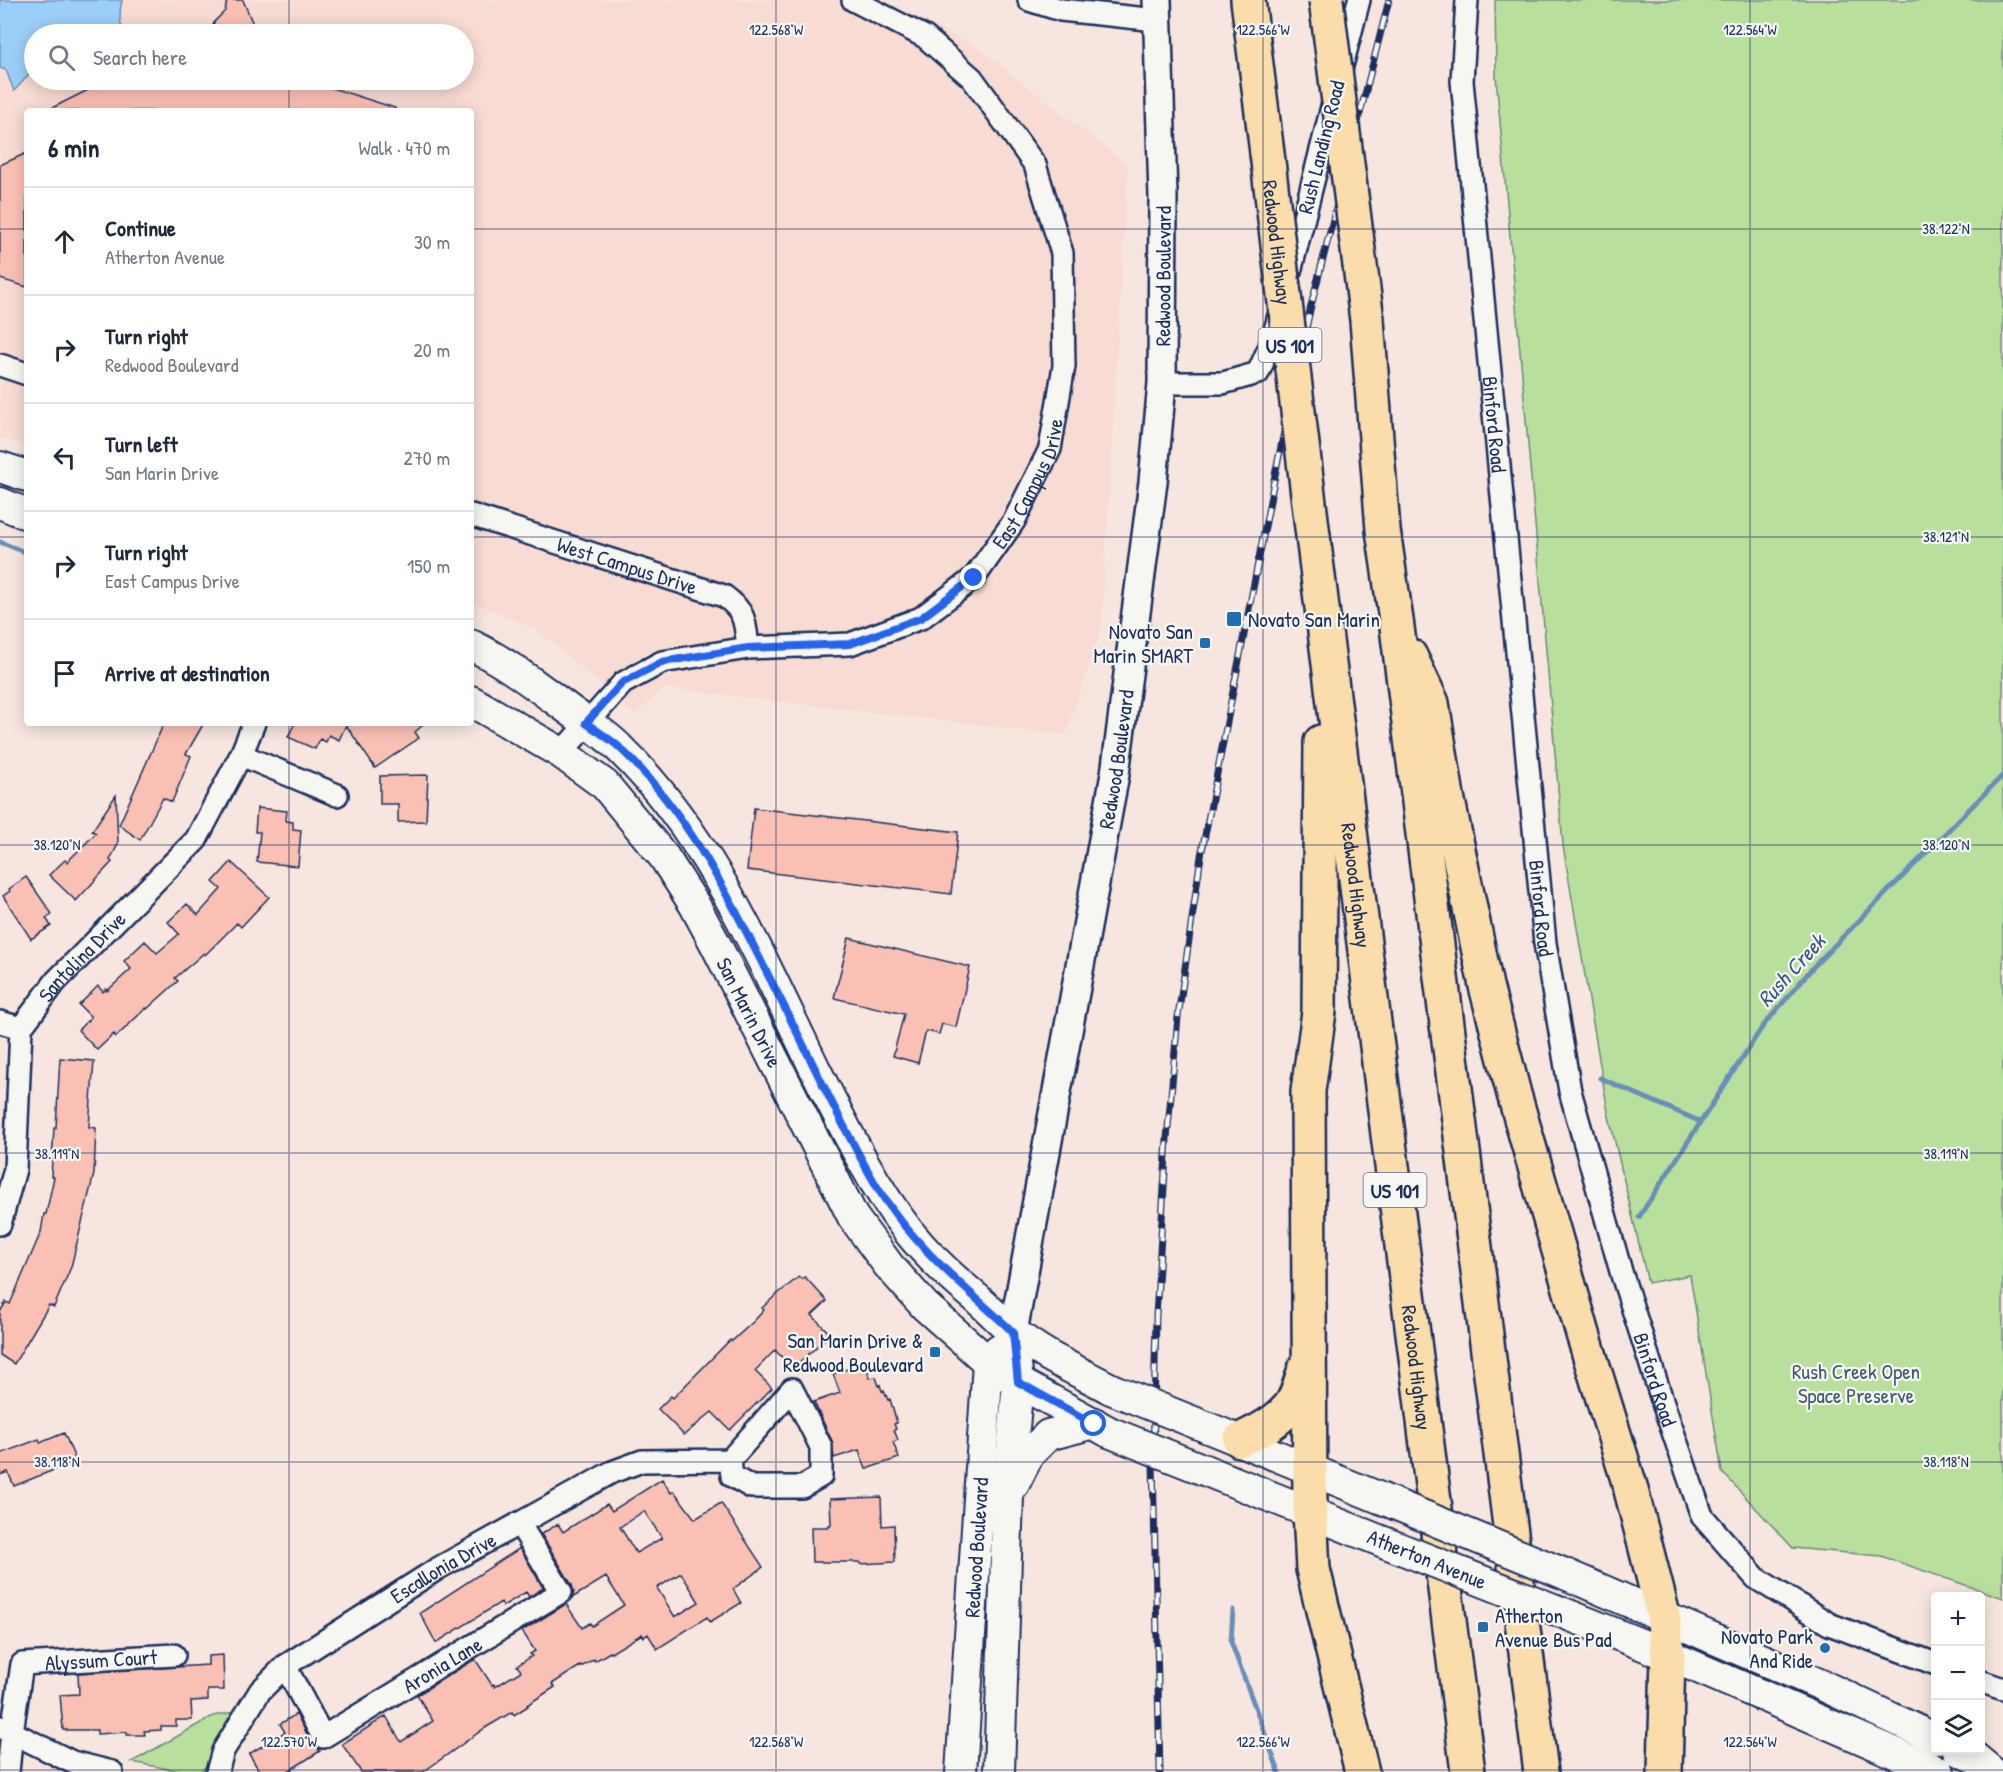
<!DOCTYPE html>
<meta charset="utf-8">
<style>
:root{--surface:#fff;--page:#f2f2f3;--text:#1f2937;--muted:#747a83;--line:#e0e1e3}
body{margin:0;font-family:"Patrick Hand",sans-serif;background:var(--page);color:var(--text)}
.controls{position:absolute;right:18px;bottom:18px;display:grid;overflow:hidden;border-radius:6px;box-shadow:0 3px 15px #0003}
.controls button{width:54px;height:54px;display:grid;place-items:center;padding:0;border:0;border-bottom:2px solid var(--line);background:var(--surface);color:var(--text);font:30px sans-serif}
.stop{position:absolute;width:18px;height:18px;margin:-14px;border:4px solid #2563eb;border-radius:50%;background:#fff}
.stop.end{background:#2563eb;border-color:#fff;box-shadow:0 2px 6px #0008}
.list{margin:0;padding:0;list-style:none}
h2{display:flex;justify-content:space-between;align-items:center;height:78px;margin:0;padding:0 24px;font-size:26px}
h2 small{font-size:20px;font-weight:400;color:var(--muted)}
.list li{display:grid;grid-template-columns:39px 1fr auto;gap:18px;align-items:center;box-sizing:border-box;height:108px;padding:0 24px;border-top:2px solid var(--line)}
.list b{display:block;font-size:22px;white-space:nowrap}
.list p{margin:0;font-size:20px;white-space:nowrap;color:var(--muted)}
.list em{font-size:20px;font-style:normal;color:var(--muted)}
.icon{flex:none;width:33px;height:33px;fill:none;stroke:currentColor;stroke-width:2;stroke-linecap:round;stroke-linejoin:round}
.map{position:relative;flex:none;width:2003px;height:1772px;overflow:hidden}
.search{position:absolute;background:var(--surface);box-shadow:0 3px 15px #0003;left:24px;top:24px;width:450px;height:66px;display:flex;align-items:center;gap:15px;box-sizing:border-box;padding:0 21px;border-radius:33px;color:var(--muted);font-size:22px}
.panel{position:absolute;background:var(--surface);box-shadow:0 3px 15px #0003;left:24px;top:108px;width:450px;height:618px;border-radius:6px}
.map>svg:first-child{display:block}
.built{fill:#f8dbd2;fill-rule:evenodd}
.green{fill:#b8e09c;stroke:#6a887d;stroke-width:1.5}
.water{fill:#9bcef8;stroke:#688eba;stroke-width:1.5}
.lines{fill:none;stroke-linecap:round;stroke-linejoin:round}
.stream{stroke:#688eba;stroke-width:5}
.building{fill:#fac0b4;stroke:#1b2f5e;stroke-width:1.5;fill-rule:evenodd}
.minor-casing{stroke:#1b2f5e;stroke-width:26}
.tertiary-casing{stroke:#1b2f5e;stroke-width:32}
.secondary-casing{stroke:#1b2f5e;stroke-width:34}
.motorway-casing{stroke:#1b2f5e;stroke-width:38}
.minor{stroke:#f6f6f2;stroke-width:21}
.tertiary{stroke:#f6f6f2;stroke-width:27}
.secondary{stroke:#f6f6f2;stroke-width:30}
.motorway{stroke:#fbddab;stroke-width:33}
.rail-casing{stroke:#1b2f5e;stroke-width:7}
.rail{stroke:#f6f6f2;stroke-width:4.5;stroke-dasharray:14;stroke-linecap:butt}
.secondary-bridge-casing{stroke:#1b2f5e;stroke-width:34;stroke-linecap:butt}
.motorway-bridge-casing{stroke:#1b2f5e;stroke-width:38;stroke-linecap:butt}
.secondary-bridge{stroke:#f6f6f2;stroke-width:30}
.motorway-bridge{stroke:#fbddab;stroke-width:33}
.route{stroke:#2563eb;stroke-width:8}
.ticks{fill:none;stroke:#1b2f5e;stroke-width:1.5;stroke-opacity:0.45}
.poi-dot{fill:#1f6fb2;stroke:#f6f6f2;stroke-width:2}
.labels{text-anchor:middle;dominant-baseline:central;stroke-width:4.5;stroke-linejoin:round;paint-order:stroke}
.shield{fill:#f6f6f2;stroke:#5d6b8a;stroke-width:1.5}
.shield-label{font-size:20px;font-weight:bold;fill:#1b2f5e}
.street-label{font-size:21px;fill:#1b2f5e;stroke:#f6f6f2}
.poi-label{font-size:21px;fill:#1b2f5e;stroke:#f6f6f2;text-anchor:end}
.park-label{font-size:21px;fill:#425b6e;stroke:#f6f6f2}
.water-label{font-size:22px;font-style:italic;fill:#3b5784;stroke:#f6f6f2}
.ticks-label{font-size:15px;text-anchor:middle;fill:#1b2f5e;stroke:#f6f6f2;stroke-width:4.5;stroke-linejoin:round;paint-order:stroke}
</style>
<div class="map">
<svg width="2003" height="1772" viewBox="0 0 2003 1772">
<rect width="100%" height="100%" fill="#f7e6df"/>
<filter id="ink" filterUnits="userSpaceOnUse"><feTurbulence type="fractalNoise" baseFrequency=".0167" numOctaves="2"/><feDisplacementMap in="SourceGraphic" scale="12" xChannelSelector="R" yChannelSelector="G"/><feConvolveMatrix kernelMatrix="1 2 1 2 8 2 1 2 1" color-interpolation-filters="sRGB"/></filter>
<g filter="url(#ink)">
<!-- built -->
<path class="built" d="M 0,0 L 884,0 L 981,50 L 1128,165 L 1101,629 L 1066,735 L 664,688 L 635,715 L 539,631 L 471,601 L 471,111 L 27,111 L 27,445 L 0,438 ZM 34,34 L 464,34 L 464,80 L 34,80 Z"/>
<!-- green -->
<path class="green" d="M 1495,0 L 2003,0 L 2003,1598 L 1881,1556 L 1793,1548 L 1722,1472 L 1690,1275 L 1648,1283 L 1608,1112 L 1563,845 L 1496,76 Z
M 234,1712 L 206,1766 L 201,1771 L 184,1772 L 132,1762 L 213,1716 Z"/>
<!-- water -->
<path class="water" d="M 0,0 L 122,0 C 119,14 119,22 125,34 L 34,34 L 34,69 L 14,91 L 6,70 L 0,68 Z"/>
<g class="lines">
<!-- stream -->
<path class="stream" d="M 0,542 L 27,553
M 1600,1078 L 1701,1122
M 1639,1217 L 1763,1026 L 1814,966 L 2003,775
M 1233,1610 L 1231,1642 L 1279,1772"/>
</g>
<!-- building -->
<path class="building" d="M 227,0 L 243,0 L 257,34 L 209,34 L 215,21 L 225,11 Z
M 108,80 L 139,80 L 158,85 L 168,80 L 307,80 L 395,108 L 395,111 L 46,111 Z
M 27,153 L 27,287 L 0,279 L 0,165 Z
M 164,723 L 204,723 L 186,754 L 191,756 L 172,802 L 163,798 L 140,840 L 119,825 Z
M 295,723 L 425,723 L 415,732 L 419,738 L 375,768 L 346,725 L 339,740 L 329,735 L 326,742 L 320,739 L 315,749 L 288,737 Z
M 428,775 L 426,821 L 398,822 L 398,804 L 380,804 L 380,776 Z
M 116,795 L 118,844 L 110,860 L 112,862 L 76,901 L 49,875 L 65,860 L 67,862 L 96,833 L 92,831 Z
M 257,808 L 287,811 L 286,821 L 293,822 L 293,829 L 301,830 L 298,866 L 257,862 L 260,832 L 255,832 Z
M 754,808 L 958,832 L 951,894 L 747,870 Z
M 231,862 L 269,897 L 241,927 L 237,923 L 205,955 L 204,953 L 175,978 L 178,981 L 147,1009 L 146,1008 L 116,1037 L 114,1034 L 97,1050 L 78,1030 L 91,1017 L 79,1005 L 98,986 L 103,992 L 106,989 L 107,991 L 131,969 L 124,961 L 145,941 L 157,953 L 179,934 L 168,922 L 187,904 L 198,915 L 221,889 L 213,882 Z
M 26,877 L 52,914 L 46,918 L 51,926 L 31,939 L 3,896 L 10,891 L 9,889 Z
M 849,938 L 970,967 L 956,1027 L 942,1024 L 939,1034 L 926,1031 L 918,1063 L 893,1056 L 904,1014 L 834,998 Z
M 60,1058 L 94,1061 L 89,1127 L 96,1128 L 94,1174 L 71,1267 L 54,1307 L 49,1305 L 14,1364 L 0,1355 L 0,1312 L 6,1302 L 10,1304 L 41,1232 L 44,1214 L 46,1214 L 54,1177 L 51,1177 L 54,1128 L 56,1128 Z
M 799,1277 L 802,1279 L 805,1277 L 827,1301 L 812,1315 L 830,1334 L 793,1369 L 775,1350 L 755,1371 L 772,1388 L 730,1430 L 712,1412 L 684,1435 L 658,1409 L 671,1396 L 673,1398 L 730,1340 L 732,1341 L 754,1321 L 764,1310 L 762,1308 L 775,1296 Z
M 865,1363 L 870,1378 L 876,1377 L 879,1386 L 880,1385 L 882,1391 L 884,1390 L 888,1400 L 890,1399 L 897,1423 L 894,1424 L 896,1429 L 894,1430 L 898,1440 L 893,1442 L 899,1458 L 866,1469 L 859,1450 L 834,1458 L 832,1441 L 814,1402 L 840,1393 L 833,1374 Z
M 64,1433 L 76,1461 L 14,1486 L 8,1472 L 0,1475 L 0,1454 L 39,1439 L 40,1443 Z
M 662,1479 L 671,1493 L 674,1491 L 695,1519 L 721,1503 L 763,1567 L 733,1589 L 741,1603 L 710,1622 L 707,1617 L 657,1649 L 648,1634 L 644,1637 L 642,1634 L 611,1653 L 610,1652 L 595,1661 L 594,1659 L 581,1667 L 580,1666 L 552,1684 L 555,1687 L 527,1705 L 528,1706 L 514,1715 L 512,1712 L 485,1728 L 423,1772 L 361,1772 L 342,1744 L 386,1716 L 401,1742 L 433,1721 L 417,1695 L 475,1659 L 492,1685 L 494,1684 L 495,1687 L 521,1671 L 517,1666 L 532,1656 L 530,1654 L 535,1651 L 522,1631 L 566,1604 L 582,1628 L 590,1623 L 592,1626 L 624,1605 L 606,1577 L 572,1598 L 574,1592 L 572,1585 L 541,1534 L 558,1524 L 563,1532 L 607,1504 L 612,1511 ZM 644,1511 L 662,1538 L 636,1553 L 620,1527 ZM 681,1573 L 699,1602 L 675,1617 L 657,1588 Z
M 881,1497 L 882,1526 L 894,1525 L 895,1562 L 860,1564 L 860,1562 L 812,1562 L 811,1527 L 828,1527 L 828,1525 L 831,1525 L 830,1499 Z
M 520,1548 L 543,1588 L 529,1597 L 526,1592 L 503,1606 L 501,1602 L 436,1643 L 420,1613 Z
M 223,1655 L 224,1690 L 208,1690 L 208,1700 L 191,1701 L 192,1720 L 176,1720 L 176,1726 L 161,1726 L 161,1730 L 144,1731 L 145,1735 L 127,1735 L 127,1732 L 97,1734 L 97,1730 L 63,1730 L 60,1695 L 79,1694 L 78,1673 L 208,1665 L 208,1656 Z
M 296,1714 L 312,1743 L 320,1751 L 287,1772 L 260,1772 L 249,1754 L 285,1732 L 280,1724 Z"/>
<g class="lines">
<!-- minor casing -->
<g class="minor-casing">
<g id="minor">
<path d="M 1029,0 L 1061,10 L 1157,20"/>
<path id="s1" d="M 1467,0 L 1462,81 L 1545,943 L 1570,1091 L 1622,1275 L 1664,1406 L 1702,1516 L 1756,1578 L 1829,1624 L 1936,1664"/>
<path d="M 1341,70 L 1359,0"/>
<path d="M 1289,276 L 1333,103"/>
<path d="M 0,365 L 27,374"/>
<path d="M 1162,383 L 1223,383 L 1258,373 L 1272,341 L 1280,312"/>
<path id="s2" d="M 471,515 L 724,596 C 746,612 745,622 748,648"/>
<path id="s3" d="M 561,753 L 623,683 L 662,662 L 748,648 L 850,644 L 921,618 L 974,578 L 1014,521 L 1050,449 L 1064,366 L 1062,253 L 1035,165 L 972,78 L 925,37 L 853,0"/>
<path d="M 241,755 L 337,795"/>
<path d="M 0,1022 L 21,1028"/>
<path id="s4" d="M 0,1224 L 15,1169 L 21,1028 L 56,981 L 196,840 L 241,755 L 254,723"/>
<path id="s5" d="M 285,1666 L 323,1737 L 561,1592 L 519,1523"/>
<path d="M 1980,1681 L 2003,1689"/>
<path d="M 1,1727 L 72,1762 L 112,1772"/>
<path id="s6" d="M 8,1772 L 12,1732 L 22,1664 L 174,1655"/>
<path id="s7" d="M 217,1772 L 223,1751 L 260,1691 L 285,1666 L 437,1569 L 612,1472 L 642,1461 L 730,1460 L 792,1389 L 821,1447 L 821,1476 L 802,1487 L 751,1487 L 732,1476 L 730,1460"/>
</g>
</g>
<!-- tertiary casing -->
<g class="tertiary-casing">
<g id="tertiary">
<path id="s8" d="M 1013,1332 L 1115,774 L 1153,482 L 1162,383 L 1163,197 L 1157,0"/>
</g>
</g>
<!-- secondary casing -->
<g class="secondary-casing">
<g id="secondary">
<path d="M 0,467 L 27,476"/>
<path d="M 0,503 L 27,514"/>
<path d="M 471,645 C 504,661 534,684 564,706 C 582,720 604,732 620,749 C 711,837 761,959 816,1071 C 844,1126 871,1183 909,1232 C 928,1256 951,1277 974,1296 C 987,1307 998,1319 1011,1330 C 1041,1355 1078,1371 1111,1389"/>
<path id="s9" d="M 471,701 L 561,753 L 605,785 L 664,857 L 694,904 L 717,947 L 853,1217 L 889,1266 L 925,1306 L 988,1362 L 1018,1382 L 1109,1432"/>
<path d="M 1206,1427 L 1380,1498"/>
<path d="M 1202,1469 L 1386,1543"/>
<path d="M 1014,1484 L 1029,1454 L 1048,1435 L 1094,1423"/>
<path d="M 1565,1574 L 1826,1687 L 1936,1739"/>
<path d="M 1571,1616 L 1668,1655 L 1939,1772"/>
<path d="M 1958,1750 L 1974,1757 L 1992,1772"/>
<path id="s10" d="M 961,1772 L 988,1362 L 998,1350"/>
<path d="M 999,1772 L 1008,1496 L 1018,1382 L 1016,1364"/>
</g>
</g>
<!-- motorway casing -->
<g class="motorway-casing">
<g id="motorway">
<path d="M 1248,0 L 1267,153"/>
<path d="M 1367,320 L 1383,530 L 1397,627 L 1541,1772"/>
<path id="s11" d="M 1313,536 L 1468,1772"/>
<path d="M 1410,656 L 1432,703 L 1447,796 L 1486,986 L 1514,1094 L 1583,1334 L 1630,1486 L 1663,1615 L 1668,1655 L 1665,1772"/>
<path d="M 1321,742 L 1319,1012 L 1308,1091 L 1310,1511 L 1313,1569 L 1362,1772"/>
<path d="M 1240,1440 C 1258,1432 1279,1421 1291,1405 C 1298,1394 1301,1381 1305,1369"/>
</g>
</g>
<!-- minor -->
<use href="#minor" class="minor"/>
<!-- tertiary -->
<use href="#tertiary" class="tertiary"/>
<!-- secondary -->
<use href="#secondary" class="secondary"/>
<!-- motorway -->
<use href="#motorway" class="motorway"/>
<!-- rail casing -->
<g class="rail-casing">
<path id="rail" d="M 1160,1772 L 1153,1463 L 1156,1316 L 1167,1139 L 1178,1017 L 1201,856 L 1276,470 L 1310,310 L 1389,0"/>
</g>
<!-- rail -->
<use href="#rail" class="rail"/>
<!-- secondary-bridge casing -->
<g class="secondary-bridge-casing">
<path id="secondary-bridge" d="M 1111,1389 L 1206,1427
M 1109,1432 L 1202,1469
M 1380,1498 L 1565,1574
M 1386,1543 L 1571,1616"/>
</g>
<!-- motorway-bridge casing -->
<g class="motorway-bridge-casing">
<g id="motorway-bridge">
<path d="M 1326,0 L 1367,320"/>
<path id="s12" d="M 1267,153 L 1313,536"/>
</g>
</g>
<!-- secondary-bridge -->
<use href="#secondary-bridge" class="secondary-bridge"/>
<!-- motorway-bridge -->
<use href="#motorway-bridge" class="motorway-bridge"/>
</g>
</g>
<g class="lines" filter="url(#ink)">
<!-- route -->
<path class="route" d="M 974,578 L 921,618 L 850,644 L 748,648 L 662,662 L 622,683 L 586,723 C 597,731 609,738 619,747 C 683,807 725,888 763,965 C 786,1010 808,1054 830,1099 C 847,1132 864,1167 884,1198 C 919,1251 967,1289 1013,1332 L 1018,1382 L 1094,1424"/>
</g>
<!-- ticks -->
<path class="ticks" d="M 289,0 L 289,34M 776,0 L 776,1772M 1263,0 L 1263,1772M 1750,0 L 1750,1772M 289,80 L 289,111M 0,229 L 27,229M 471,229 L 2003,229M 0,537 L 27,537M 471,537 L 2003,537M 289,723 L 289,1772M 0,845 L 2003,845M 0,1153 L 2003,1153M 0,1462 L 2003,1462M 0,1770 L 2003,1770"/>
<!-- markers -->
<g class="poi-dot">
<rect x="1226" y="611" width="16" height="16" rx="3"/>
<rect x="1199" y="637" width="12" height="12" rx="3"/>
<rect x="929" y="1346" width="12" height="12" rx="3"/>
<rect x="1477" y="1621" width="12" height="12" rx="3"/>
<circle cx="1825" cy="1648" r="6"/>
</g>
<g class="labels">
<!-- shield labels -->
<g class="shield">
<rect x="1258.5" y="328" width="63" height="34" rx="4.5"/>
<rect x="1363.5" y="1173" width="63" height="34" rx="4.5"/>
</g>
<g class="shield-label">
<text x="1290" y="345">US 101</text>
<text x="1395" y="1190">US 101</text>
</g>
<!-- street labels -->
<g class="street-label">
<text transform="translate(1321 147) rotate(-76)">Rush Landing Road</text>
<text stroke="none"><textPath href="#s12" startOffset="90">Redwood Highway</textPath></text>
<text stroke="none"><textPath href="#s8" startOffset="1068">Redwood Boulevard</textPath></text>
<text stroke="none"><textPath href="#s1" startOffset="426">Binford Road</textPath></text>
<text stroke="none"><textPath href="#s3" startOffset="579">East Campus Drive</textPath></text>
<text stroke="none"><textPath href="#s2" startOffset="164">West Campus Drive</textPath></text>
<text stroke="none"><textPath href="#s8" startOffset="582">Redwood Boulevard</textPath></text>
<text stroke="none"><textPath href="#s11" startOffset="352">Redwood Highway</textPath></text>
<text stroke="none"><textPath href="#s1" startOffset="912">Binford Road</textPath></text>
<text stroke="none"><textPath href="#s4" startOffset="292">Santolina Drive</textPath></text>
<text stroke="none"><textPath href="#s9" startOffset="429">San Marin Drive</textPath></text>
<text stroke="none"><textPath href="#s11" startOffset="838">Redwood Highway</textPath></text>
<text stroke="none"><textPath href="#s1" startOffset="1398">Binford Road</textPath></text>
<text stroke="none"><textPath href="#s10" startOffset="225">Redwood Boulevard</textPath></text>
<text transform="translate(1427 1559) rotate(22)">Atherton Avenue</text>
<text stroke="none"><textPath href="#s7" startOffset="314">Escallonia Drive</textPath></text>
<text stroke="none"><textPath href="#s6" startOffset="188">Alyssum Court</textPath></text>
<text stroke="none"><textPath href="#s5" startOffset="220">Aronia Lane</textPath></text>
</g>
<!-- poi labels -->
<g class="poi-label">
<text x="1248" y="619" text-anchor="start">Novato San Marin</text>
<text x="1193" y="631">Novato San<tspan x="1193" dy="24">Marin SMART</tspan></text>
<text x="923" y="1340">San Marin Drive &amp;<tspan x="923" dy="24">Redwood Boulevard</tspan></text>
<text x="1495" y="1615" text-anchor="start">Atherton<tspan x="1495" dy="24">Avenue Bus Pad</tspan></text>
<text x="1813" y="1636">Novato Park<tspan x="1813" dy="24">And Ride</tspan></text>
</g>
<!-- park labels -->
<g class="park-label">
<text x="1856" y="1371">Rush Creek Open<tspan x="1856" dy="24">Space Preserve</tspan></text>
</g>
<!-- water labels -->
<g class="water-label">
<text transform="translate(1791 970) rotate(-48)">Rush Creek</text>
</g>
</g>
<g class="ticks-label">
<text x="776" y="35">122.568°W</text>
<text x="1263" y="35">122.566°W</text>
<text x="1750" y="35">122.564°W</text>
<text x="1946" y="234">38.122°N</text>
<text x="1946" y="542">38.121°N</text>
<text x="57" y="850">38.120°N</text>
<text x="1946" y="850">38.120°N</text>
<text x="57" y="1159">38.119°N</text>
<text x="1946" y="1159">38.119°N</text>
<text x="57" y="1467">38.118°N</text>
<text x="1946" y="1467">38.118°N</text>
<text x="289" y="1747">122.570°W</text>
<text x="776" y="1747">122.568°W</text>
<text x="1263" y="1747">122.566°W</text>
<text x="1750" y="1747">122.564°W</text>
</g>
</svg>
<div class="controls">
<button>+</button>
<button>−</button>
<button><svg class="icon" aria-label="layers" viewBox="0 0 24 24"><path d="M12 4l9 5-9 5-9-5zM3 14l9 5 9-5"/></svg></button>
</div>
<div class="stop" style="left:1094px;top:1424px"></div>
<div class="stop end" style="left:974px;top:578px"></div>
<div class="search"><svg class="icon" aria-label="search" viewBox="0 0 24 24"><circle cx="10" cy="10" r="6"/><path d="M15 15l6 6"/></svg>Search here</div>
<section class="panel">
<h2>6 min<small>Walk · 470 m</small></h2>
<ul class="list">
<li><svg class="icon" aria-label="ahead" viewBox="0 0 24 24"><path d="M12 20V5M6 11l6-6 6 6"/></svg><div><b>Continue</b><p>Atherton Avenue</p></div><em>30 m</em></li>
<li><svg class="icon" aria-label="right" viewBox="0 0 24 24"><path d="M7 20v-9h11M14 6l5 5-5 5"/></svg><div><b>Turn right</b><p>Redwood Boulevard</p></div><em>20 m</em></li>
<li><svg class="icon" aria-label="left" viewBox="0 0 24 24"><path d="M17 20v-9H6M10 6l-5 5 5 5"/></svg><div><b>Turn left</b><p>San Marin Drive</p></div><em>270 m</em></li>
<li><svg class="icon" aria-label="right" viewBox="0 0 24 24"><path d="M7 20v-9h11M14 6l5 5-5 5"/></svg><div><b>Turn right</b><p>East Campus Drive</p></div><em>150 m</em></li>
<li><svg class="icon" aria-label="arrive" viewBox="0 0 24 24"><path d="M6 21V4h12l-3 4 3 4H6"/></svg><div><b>Arrive at destination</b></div></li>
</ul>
</section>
</div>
